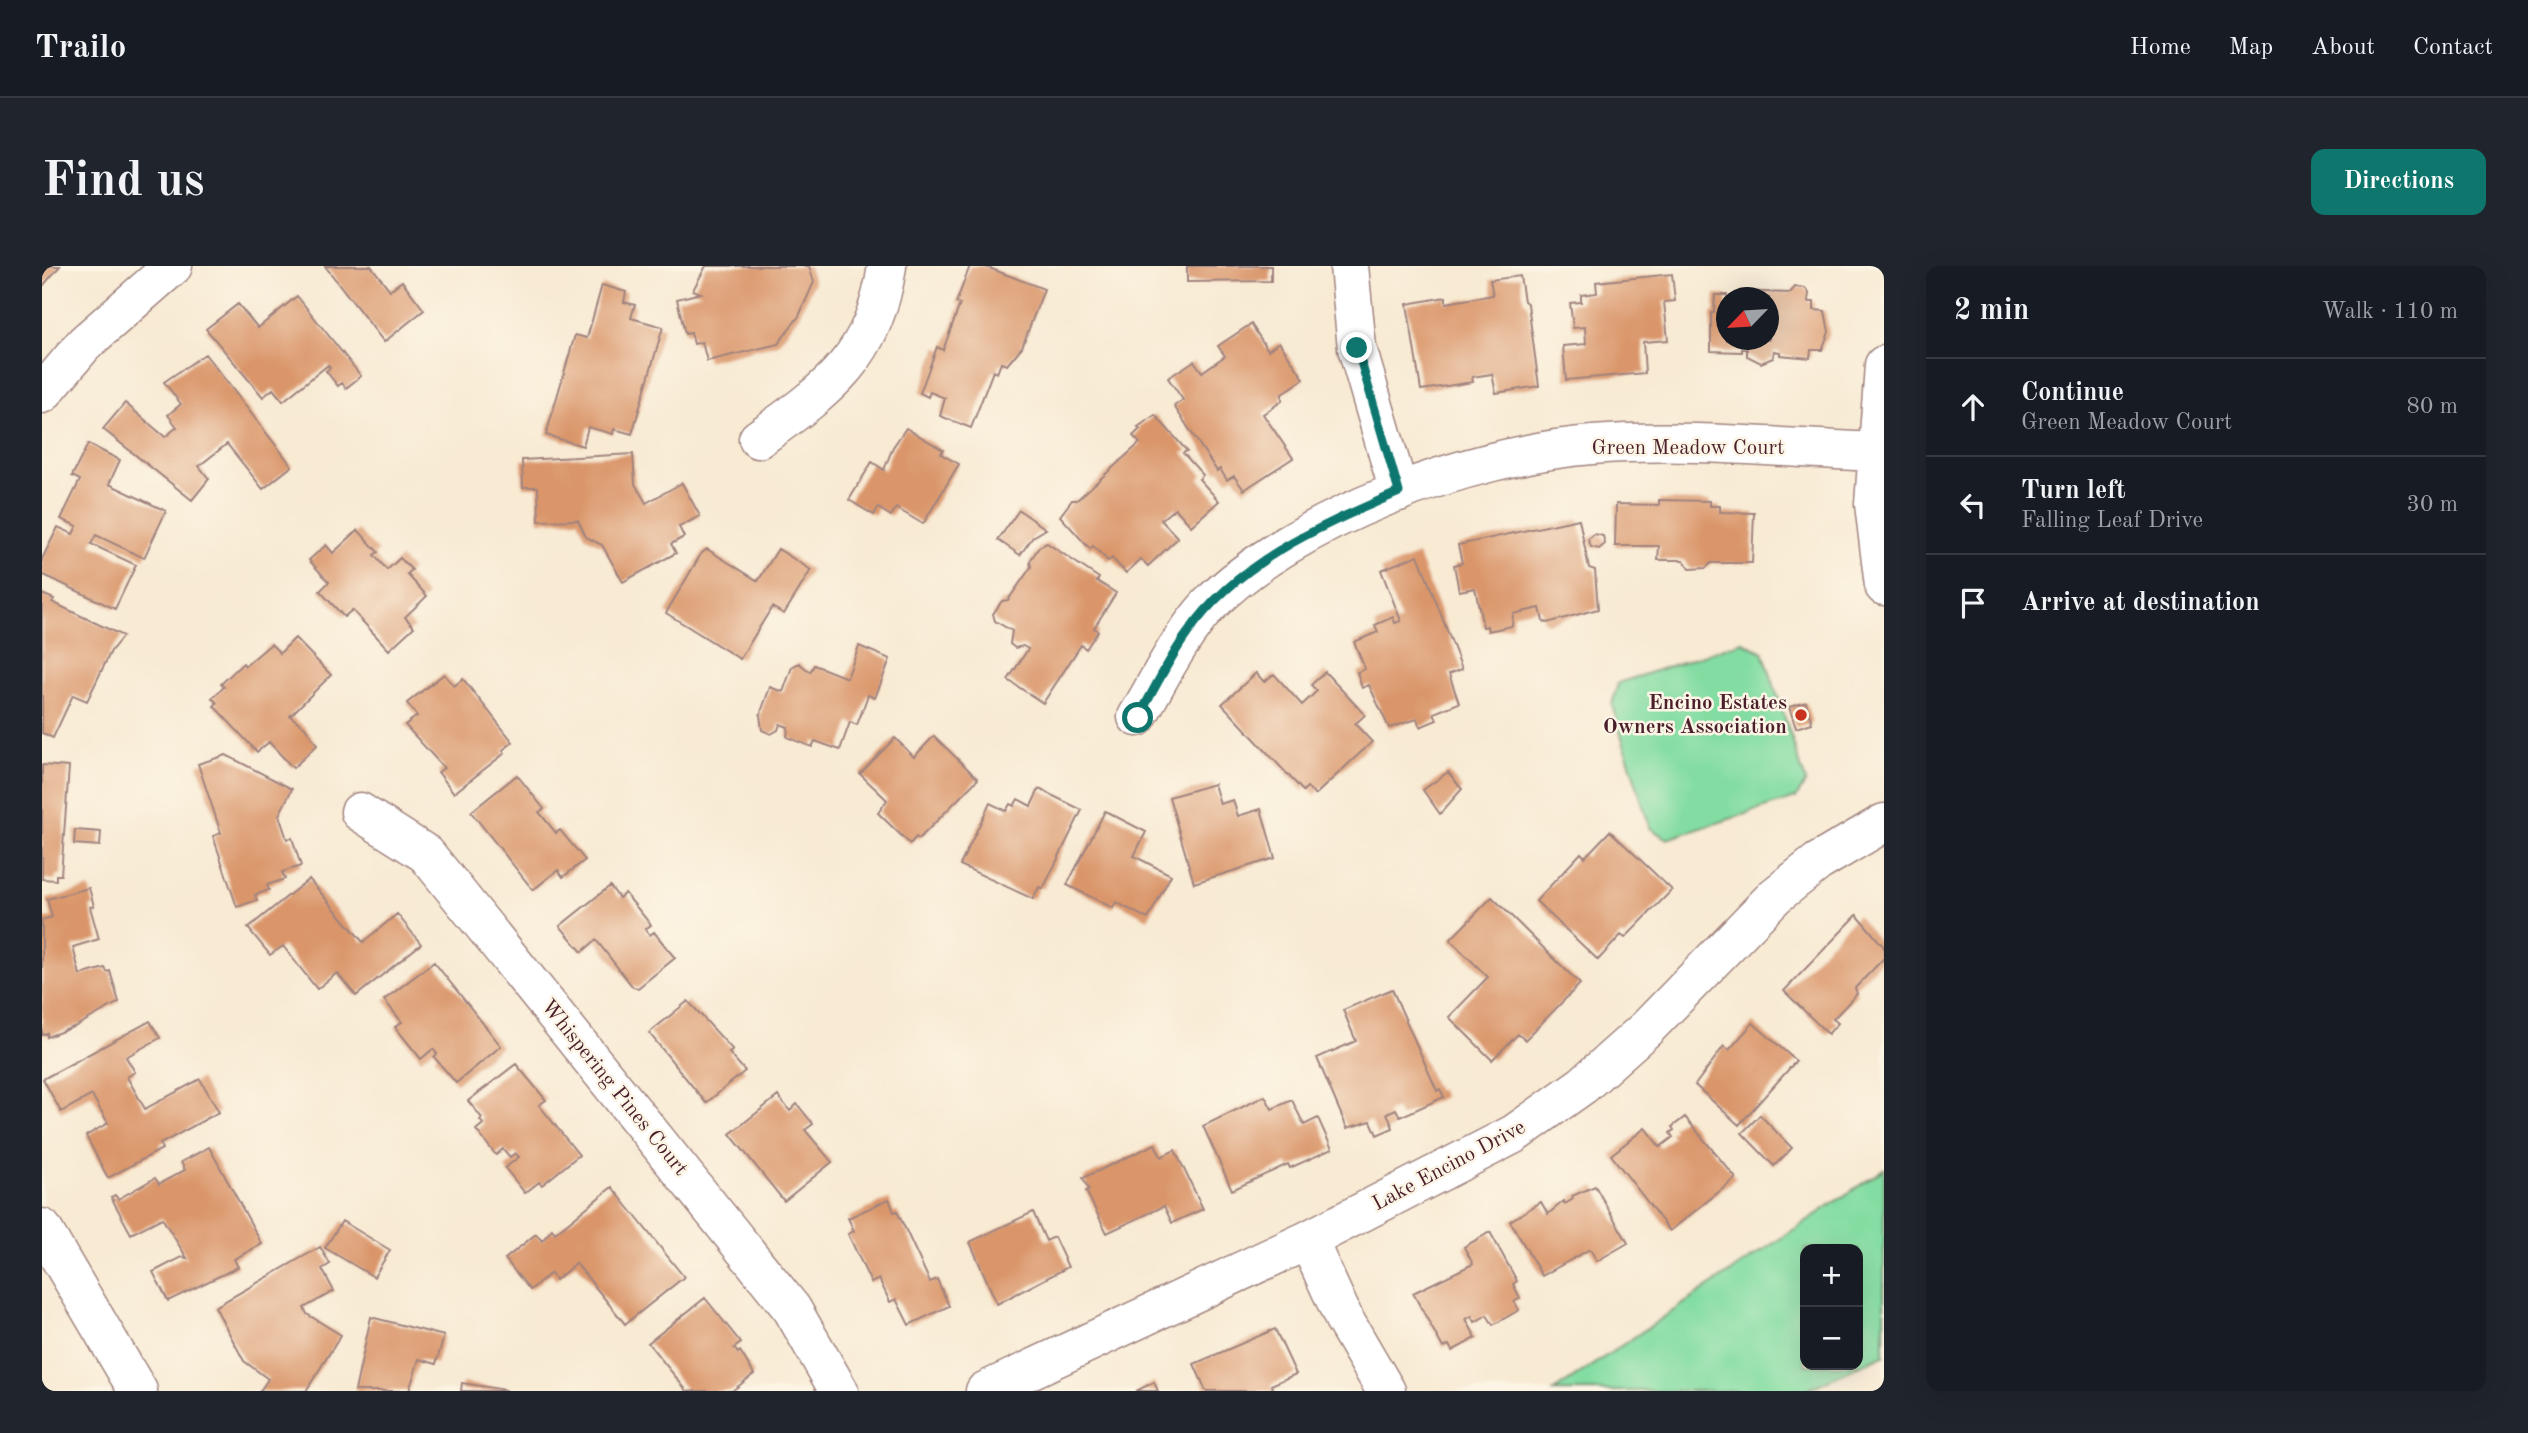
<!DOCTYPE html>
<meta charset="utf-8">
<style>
:root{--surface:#171b24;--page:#20242c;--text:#f1f3f6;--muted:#9ea1a6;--line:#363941;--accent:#0f766e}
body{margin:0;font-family:"Old Standard TT",serif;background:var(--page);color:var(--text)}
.controls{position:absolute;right:21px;bottom:21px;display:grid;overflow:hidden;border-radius:14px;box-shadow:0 7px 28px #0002}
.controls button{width:63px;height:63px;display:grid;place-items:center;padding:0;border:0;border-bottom:2px solid var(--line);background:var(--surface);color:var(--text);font:35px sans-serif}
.compass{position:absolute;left:1674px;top:21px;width:63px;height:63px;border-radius:50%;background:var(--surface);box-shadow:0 7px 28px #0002;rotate:245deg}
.stop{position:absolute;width:21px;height:21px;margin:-16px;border:5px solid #0f766e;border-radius:50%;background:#fff}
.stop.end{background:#0f766e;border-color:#fff;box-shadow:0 2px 7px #0008}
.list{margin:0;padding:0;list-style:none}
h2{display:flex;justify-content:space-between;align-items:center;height:91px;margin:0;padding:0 28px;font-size:30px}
h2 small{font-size:23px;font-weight:400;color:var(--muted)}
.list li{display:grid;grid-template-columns:46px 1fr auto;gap:21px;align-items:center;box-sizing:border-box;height:98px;padding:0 28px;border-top:2px solid var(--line)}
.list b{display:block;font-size:26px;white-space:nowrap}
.list p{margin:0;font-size:23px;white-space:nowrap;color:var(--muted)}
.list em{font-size:23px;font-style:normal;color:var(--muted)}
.icon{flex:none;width:38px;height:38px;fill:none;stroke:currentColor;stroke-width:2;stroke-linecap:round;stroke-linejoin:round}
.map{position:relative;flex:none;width:1842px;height:1125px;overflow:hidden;border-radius:14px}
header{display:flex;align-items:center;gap:42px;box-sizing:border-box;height:98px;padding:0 35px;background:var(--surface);border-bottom:2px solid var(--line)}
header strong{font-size:33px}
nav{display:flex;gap:38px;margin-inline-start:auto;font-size:24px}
.intro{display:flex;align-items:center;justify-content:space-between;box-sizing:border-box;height:168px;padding:0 42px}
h1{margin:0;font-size:49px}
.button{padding:18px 32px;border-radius:14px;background:var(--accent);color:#fff;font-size:24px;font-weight:700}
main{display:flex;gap:42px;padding:0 42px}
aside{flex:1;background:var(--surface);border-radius:14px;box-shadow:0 7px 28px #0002}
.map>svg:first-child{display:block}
.green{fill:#83dda2;stroke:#667e66;stroke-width:2;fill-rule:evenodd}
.building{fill:#da966b}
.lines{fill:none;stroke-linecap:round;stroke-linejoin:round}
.minor-casing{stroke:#a1847f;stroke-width:41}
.minor{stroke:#fff;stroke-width:38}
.route{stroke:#0f766e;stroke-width:9}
.poi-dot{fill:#c8321e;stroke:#fcf5e5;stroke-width:2.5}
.labels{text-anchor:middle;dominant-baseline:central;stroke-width:5;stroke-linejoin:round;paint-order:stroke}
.street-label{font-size:21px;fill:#4a1f2b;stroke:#fcf5e5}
.poi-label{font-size:21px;font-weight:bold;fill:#4a1f2b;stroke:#fcf5e5;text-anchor:end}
</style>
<header>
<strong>Trailo</strong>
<nav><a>Home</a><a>Map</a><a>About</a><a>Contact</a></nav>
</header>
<div class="intro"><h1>Find us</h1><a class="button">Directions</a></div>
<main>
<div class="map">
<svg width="1842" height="1125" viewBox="0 0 1842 1125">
<rect width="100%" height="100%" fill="#fcf5e5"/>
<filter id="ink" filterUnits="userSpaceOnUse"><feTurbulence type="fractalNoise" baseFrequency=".0143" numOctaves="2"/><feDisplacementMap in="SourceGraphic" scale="14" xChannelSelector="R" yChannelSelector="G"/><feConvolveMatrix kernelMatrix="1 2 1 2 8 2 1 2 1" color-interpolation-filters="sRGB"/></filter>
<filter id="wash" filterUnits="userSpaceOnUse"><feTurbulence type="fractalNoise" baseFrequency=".00686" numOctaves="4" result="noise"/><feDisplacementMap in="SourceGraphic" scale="28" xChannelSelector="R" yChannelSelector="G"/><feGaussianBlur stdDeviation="1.57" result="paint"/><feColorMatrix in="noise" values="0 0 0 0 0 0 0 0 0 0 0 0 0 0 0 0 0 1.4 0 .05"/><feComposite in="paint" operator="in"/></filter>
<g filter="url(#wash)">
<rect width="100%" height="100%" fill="#f8ead3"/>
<!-- green -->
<path class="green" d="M 1701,376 L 1721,386 L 1764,516 L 1754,532 L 1625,573 L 1608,562 L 1570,439 L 1576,417 Z
M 1842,903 L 1842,1089 L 1762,1125 L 1512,1125 ZM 1816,983 L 1816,1099 L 1763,1099 L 1763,983 Z"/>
<g id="blocks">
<!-- building -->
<path class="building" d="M 0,0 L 18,0 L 0,21 Z
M 283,0 L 329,0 L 348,24 L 360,15 L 382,44 L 342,76 Z
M 664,0 L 767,0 L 772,16 L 757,50 L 736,78 L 665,95 L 660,76 L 652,78 L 649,67 L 643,68 L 635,33 L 659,27 L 651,24 Z
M 928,0 L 942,0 L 1002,23 L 980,81 L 965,99 L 959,97 L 955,107 L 951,105 L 929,162 L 898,150 L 903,132 L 888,126 L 886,131 L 878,127 L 895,81 L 901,84 L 918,38 L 914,37 Z
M 1145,0 L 1229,0 L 1229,15 L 1145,16 Z
M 1630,8 L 1633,35 L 1622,36 L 1626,74 L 1601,76 L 1603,107 L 1524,114 L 1521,80 L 1544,78 L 1543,61 L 1531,62 L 1528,37 L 1539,36 L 1539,29 L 1555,27 L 1554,16 Z
M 1478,10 L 1482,35 L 1486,38 L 1497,120 L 1454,127 L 1450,108 L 1430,111 L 1431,116 L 1379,124 L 1365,38 L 1404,31 L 1404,37 L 1451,29 L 1448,14 Z
M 560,19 L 584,26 L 582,36 L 593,39 L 589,52 L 621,61 L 590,168 L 572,163 L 571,168 L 546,161 L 541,180 L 504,169 L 533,69 L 545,72 Z
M 1753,21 L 1763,22 L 1767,27 L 1766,36 L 1772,36 L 1772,44 L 1783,45 L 1787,66 L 1780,84 L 1769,84 L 1768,92 L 1738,89 L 1738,86 L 1732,85 L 1731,92 L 1719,97 L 1705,90 L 1705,83 L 1700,83 L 1700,86 L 1669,85 L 1669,47 L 1672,47 L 1673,29 L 1685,29 L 1685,74 L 1727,74 L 1727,32 L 1700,32 L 1700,25 L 1748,27 Z
M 255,30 L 319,110 L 304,122 L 300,117 L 296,120 L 284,105 L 288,102 L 286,99 L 241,135 L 231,123 L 221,131 L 164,63 L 196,38 L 216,62 Z
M 1209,58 L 1226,84 L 1237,76 L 1262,113 L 1240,128 L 1240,135 L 1221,148 L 1251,192 L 1202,224 L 1192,210 L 1185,214 L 1178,203 L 1175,205 L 1132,140 L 1141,134 L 1126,112 L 1152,95 L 1160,106 L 1183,90 L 1176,80 Z
M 163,88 L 250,200 L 221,223 L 185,178 L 157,200 L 167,213 L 150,234 L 61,163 L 83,137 L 123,171 L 135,161 L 126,149 L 139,138 L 122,116 Z
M 1113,149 L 1145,185 L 1141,187 L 1161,209 L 1157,213 L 1177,235 L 1149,260 L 1133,242 L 1119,254 L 1136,272 L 1106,300 L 1099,293 L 1084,307 L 1070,292 L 1066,295 L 1051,280 L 1048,283 L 1018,250 L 1030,234 L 1035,234 L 1098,177 L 1091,170 L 1098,163 L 1096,161 Z
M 864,162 L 901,184 L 899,188 L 917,198 L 881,258 L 854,242 L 849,250 L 836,242 L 832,249 L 807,234 L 830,196 L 842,204 L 851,181 Z
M 46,178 L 78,194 L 67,218 L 124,245 L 102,292 L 54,269 L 49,278 L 94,299 L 73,343 L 0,308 L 0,293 L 16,261 L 31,268 L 35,260 L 19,253 L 38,214 L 30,210 Z
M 591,188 L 593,218 L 604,237 L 640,217 L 658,250 L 637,261 L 642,271 L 629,278 L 634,287 L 581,316 L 560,279 L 544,271 L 536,254 L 497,255 L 496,221 L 481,221 L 480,194 Z
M 1617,234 L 1668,235 L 1668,240 L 1678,240 L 1678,246 L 1712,247 L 1710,297 L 1669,297 L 1664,302 L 1648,303 L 1642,294 L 1616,294 L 1617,280 L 1573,280 L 1574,238 L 1617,239 Z
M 977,244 L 1004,263 L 991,271 L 978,289 L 956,274 Z
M 1537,253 L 1547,302 L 1553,304 L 1556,343 L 1505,357 L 1501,355 L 1498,342 L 1471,348 L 1470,360 L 1446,365 L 1445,360 L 1441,361 L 1433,322 L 1417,325 L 1412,299 L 1420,297 L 1416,279 Z
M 316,264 L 336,286 L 332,289 L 345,304 L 358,292 L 370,304 L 365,308 L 385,330 L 363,351 L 372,361 L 347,384 L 310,344 L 302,351 L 278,325 L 287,316 L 267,294 L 284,279 L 291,287 Z
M 1553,268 L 1561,270 L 1563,278 L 1557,283 L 1549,281 L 1546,273 Z
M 1005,277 L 1057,312 L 1055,315 L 1074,327 L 1052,362 L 1056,365 L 1044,383 L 1039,379 L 1001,437 L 966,414 L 986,383 L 981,380 L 973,382 L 968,378 L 970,365 L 953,355 L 951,348 L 960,335 L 966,334 L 989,301 L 988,295 L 997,281 Z
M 665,283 L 716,315 L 736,283 L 769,304 L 742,348 L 730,341 L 698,393 L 624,347 L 659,288 Z
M 1376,289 L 1420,403 L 1407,408 L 1417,437 L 1392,447 L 1395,454 L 1378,461 L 1375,453 L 1347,462 L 1327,419 L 1320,422 L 1315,406 L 1323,403 L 1312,376 L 1336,366 L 1333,359 L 1351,351 L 1353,357 L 1359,355 L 1339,304 Z
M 0,328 L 12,333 L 10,336 L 81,370 L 69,385 L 45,435 L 31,429 L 11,472 L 0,467 Z
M 253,372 L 289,409 L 248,450 L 263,461 L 275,479 L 251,502 L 227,476 L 215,486 L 172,440 L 175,437 L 170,432 L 182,421 L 179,418 L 201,397 L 203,400 L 229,378 L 238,387 Z
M 817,380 L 848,393 L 833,432 L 826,429 L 815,459 L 808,456 L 798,484 L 773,475 L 770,481 L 745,471 L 746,461 L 738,458 L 736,464 L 729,468 L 720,464 L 718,449 L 728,421 L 741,426 L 750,401 L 757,397 L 768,406 L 772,399 L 805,412 Z
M 1283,406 L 1323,449 L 1313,458 L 1330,476 L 1273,529 L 1265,521 L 1261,525 L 1180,438 L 1214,407 L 1222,416 L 1232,408 L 1260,439 L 1275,425 L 1269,419 Z
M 402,408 L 412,420 L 421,413 L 471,476 L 461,484 L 463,487 L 412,527 L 396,506 L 402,502 L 363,459 L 375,450 L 365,437 Z
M 1764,436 L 1770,457 L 1754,462 L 1747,441 Z
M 892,470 L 936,513 L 877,573 L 874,571 L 868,578 L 836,547 L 845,534 L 818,508 L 853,472 L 872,491 Z
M 184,489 L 250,523 L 237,549 L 245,573 L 250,572 L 259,600 L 240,606 L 243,613 L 225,619 L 227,624 L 213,629 L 215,634 L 195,641 L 171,570 L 179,567 L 156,498 Z
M 0,499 L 27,501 L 19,609 L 14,609 L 14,614 L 0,613 Z
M 1406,506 L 1420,523 L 1398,548 L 1381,524 Z
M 475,509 L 502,543 L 497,546 L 514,567 L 518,564 L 543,594 L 521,611 L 516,604 L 491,624 L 429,546 Z
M 1172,518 L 1178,538 L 1191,534 L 1196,550 L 1219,543 L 1233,592 L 1152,617 L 1127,531 Z
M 997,523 L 1040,544 L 1001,623 L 997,621 L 991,633 L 918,599 L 948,537 L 964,545 L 968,538 L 972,540 L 976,533 L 989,540 Z
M 1063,545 L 1104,566 L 1092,590 L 1129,609 L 1106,653 L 1074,636 L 1071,642 L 1025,619 Z
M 33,564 L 59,566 L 58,580 L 32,578 Z
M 1568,565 L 1630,624 L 1583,672 L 1579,669 L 1556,694 L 1494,635 L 1539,587 L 1543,591 Z
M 267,613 L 321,676 L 355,648 L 379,678 L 314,730 L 295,707 L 275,723 L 241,680 L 228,689 L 206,662 Z
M 568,620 L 577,632 L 583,627 L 609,659 L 603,663 L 608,669 L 612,666 L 633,692 L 596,722 L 591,721 L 554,674 L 540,686 L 518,660 Z
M 47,622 L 52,640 L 48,641 L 57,673 L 31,681 L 38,709 L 63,702 L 65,706 L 68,705 L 77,736 L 34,760 L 5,771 L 5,767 L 0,769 L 0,654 L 10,651 L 5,633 Z
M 1450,631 L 1538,718 L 1483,774 L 1476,768 L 1450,794 L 1407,751 L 1446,711 L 1408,674 Z
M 1815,649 L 1842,681 L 1842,692 L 1813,722 L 1815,728 L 1791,753 L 1796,757 L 1786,768 L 1742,725 Z
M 392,696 L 459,780 L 414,817 L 392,791 L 395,788 L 391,783 L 379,793 L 353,761 L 360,756 L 342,734 Z
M 1350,723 L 1395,825 L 1398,823 L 1402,831 L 1358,851 L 1354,843 L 1345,847 L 1351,862 L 1335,869 L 1329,855 L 1305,862 L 1275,792 L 1314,775 L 1301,744 Z
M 646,735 L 691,784 L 687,787 L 703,805 L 664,837 L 607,767 Z
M 108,755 L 118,772 L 84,791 L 93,806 L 85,811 L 103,843 L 158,813 L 177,846 L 118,878 L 120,883 L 66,912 L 44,870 L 66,857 L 50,829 L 19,846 L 1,813 Z
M 1711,757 L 1754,795 L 1697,859 L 1653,819 L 1682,780 L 1687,784 Z
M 474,798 L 504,834 L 497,839 L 537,889 L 500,919 L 497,916 L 483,927 L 463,902 L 477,891 L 473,887 L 468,891 L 461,883 L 454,889 L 434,864 L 441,858 L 438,854 L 440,852 L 426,835 Z
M 736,830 L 748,845 L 755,838 L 771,858 L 763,864 L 790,896 L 742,935 L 688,868 Z
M 1223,830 L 1230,843 L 1250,834 L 1262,859 L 1276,852 L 1290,883 L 1248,902 L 1246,898 L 1190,924 L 1161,860 Z
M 1718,849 L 1750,882 L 1732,900 L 1700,867 Z
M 1643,851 L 1694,912 L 1628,965 L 1569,889 L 1603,862 L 1618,881 L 1631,871 L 1628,867 L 1632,864 L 1630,861 Z
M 1113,878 L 1119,891 L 1133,884 L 1161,943 L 1130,957 L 1122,940 L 1065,967 L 1044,925 L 1047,924 L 1041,912 Z
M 167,881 L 220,978 L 192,993 L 196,1001 L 126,1035 L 111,1006 L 140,991 L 145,992 L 120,952 L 89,968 L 69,931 L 73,929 L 76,933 L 113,912 L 117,918 L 143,904 L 139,896 Z
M 1553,920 L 1586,977 L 1555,995 L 1548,983 L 1500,1010 L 1468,955 L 1499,936 L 1506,948 L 1522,935 L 1523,938 L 1531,933 L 1530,930 Z
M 570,921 L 642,1011 L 583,1058 L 534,997 L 514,1014 L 509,1007 L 488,1024 L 463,993 L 494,968 L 500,975 L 510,963 L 513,967 Z
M 847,933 L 852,946 L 855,945 L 888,1016 L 895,1013 L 907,1040 L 867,1059 L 854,1033 L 848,1036 L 837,1013 L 829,1017 L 806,968 L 812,965 L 806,952 Z
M 991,946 L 1004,975 L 1012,971 L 1026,1001 L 955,1038 L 928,976 Z
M 300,955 L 348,984 L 332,1011 L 283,982 Z
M 1448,966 L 1475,1015 L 1471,1018 L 1478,1032 L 1472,1036 L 1477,1044 L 1451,1059 L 1445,1049 L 1433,1056 L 1430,1050 L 1424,1053 L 1434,1072 L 1410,1085 L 1407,1079 L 1401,1082 L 1371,1027 L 1431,998 L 1422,981 Z
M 278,981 L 288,998 L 280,1003 L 292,1025 L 262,1042 L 265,1048 L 299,1069 L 264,1125 L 218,1125 L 226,1113 L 202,1095 L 173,1041 Z
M 663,1032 L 699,1077 L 692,1082 L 696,1087 L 698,1085 L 712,1108 L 690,1125 L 645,1125 L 606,1077 Z
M 329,1051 L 402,1070 L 394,1098 L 377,1093 L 367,1125 L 313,1125 Z
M 1233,1063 L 1254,1108 L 1229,1119 L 1232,1125 L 1164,1125 L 1152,1098 Z
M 1112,1116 L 1116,1125 L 1094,1125 Z
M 420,1117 L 464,1124 L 464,1125 L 419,1125 Z"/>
</g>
</g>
<g filter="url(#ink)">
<use href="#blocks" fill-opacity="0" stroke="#a1847f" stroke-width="2"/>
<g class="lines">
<!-- minor casing -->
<g class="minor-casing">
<path id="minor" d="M 1307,0 L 1315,82 L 1357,226
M 1842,99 L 1832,238 L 1842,320
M 0,128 L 43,77 L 131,0
M 716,173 C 786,123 832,92 845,0
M 1095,451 C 1117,414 1137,372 1166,340 C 1250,253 1430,188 1550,179 C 1644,172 1740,182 1835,186
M 318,546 L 384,588 L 750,1043 L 797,1125
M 0,962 L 96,1125
M 1266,974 L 1302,1053 L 1344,1125
M 943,1125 L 1266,974 L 1472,868 L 1541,819 L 1605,762 L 1733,630 L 1776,596 L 1842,557"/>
</g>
<!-- minor -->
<use href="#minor" class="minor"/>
</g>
</g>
<g class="lines" filter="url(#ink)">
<!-- route -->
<path class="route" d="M 1096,452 C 1112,424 1126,394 1145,368 C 1195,295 1279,260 1357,226 L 1315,82"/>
</g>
<!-- markers -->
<circle class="poi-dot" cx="1759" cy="449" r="7"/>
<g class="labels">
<!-- street labels -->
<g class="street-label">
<text x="1646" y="182">Green Meadow Court</text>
<text transform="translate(572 822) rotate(51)">Whispering Pines Court</text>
<text transform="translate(1407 900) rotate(-28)">Lake Encino Drive</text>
</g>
<!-- poi labels -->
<g class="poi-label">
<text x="1745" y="437">Encino Estates<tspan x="1745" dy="24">Owners Association</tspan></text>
</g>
</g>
</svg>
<div class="controls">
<button>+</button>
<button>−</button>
</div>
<svg class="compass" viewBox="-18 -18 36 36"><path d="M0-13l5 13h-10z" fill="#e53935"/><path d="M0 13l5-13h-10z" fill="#9ea1a6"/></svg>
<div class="stop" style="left:1096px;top:452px"></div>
<div class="stop end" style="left:1315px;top:82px"></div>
</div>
<aside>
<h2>2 min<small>Walk · 110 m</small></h2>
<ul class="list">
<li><svg class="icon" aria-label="ahead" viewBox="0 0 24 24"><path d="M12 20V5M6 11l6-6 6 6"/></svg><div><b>Continue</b><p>Green Meadow Court</p></div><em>80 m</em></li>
<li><svg class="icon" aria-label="left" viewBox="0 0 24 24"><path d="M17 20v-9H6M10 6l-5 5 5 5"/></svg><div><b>Turn left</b><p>Falling Leaf Drive</p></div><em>30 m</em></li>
<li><svg class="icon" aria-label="arrive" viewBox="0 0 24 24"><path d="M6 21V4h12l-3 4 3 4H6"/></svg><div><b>Arrive at destination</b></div></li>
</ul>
</aside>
</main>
